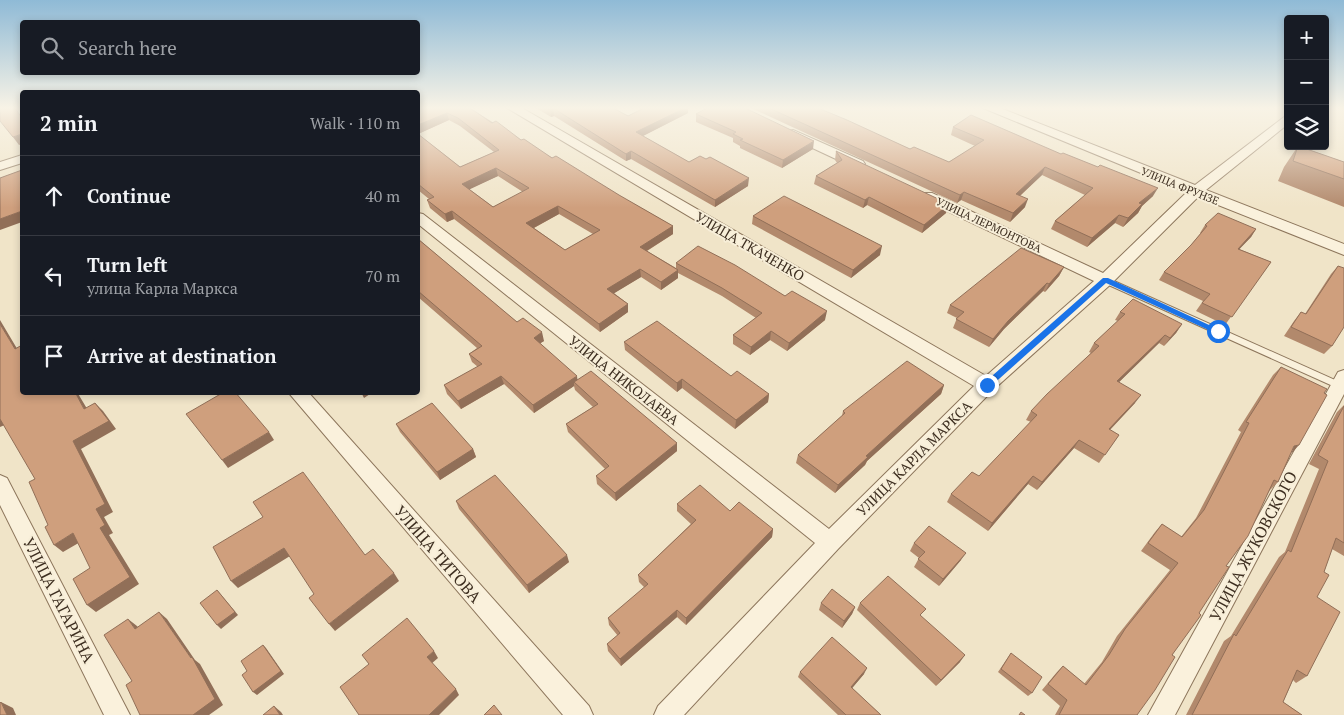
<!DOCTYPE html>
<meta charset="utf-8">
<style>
:root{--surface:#171b24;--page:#20242c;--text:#f1f3f6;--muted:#9ea1a6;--line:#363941}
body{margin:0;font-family:"PT Serif",serif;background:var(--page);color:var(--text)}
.controls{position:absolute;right:15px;top:15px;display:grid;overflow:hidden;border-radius:5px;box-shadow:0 2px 8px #0003}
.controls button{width:45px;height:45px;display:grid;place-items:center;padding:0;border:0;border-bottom:1px solid var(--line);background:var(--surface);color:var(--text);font:25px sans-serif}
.stop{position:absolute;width:15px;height:15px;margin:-11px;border:4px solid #1a73e8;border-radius:50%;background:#fff}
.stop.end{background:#1a73e8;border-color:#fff;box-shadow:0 1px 5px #0008}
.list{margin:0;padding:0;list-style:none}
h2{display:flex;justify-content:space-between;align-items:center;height:65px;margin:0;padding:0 20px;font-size:21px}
h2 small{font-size:16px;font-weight:400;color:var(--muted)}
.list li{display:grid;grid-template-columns:32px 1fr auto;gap:15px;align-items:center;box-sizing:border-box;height:80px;padding:0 20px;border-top:1px solid var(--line)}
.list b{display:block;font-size:19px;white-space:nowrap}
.list p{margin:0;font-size:16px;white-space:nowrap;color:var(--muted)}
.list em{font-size:16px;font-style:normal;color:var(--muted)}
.icon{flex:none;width:28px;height:28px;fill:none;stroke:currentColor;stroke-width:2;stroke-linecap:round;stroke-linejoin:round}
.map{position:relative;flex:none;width:1344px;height:715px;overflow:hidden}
.search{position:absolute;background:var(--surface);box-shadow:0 2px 8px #0003;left:20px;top:20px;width:400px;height:55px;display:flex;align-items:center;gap:12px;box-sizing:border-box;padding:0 18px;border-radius:5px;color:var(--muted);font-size:19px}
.panel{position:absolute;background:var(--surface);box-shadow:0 2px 8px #0003;left:20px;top:90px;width:400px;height:305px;border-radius:5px}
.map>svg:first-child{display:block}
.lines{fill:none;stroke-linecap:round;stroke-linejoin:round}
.lane-casing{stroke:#8d765c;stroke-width:2}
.street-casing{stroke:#8d765c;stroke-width:2}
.lane{fill:#faf1dc;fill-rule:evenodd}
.street{fill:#faf1dc;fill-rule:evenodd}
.wall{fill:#b2896c;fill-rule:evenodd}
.shaded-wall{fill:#916f58}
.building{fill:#cf9f7d;stroke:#916f58;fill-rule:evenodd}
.route{fill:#1a73e8}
.labels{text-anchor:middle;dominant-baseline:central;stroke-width:4;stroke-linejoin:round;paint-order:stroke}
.far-street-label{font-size:11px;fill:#3d2e20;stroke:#f7eed8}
.street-label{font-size:14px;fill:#3d2e20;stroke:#f7eed8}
.near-street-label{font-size:16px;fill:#3d2e20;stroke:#f7eed8}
</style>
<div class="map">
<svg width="1344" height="715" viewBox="0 0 1344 715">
<rect width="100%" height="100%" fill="#f0e4c8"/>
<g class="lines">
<!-- lane casing -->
<g class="lane-casing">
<path id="lane" d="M 1105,277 L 1344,384 L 1344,391 L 1102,282 L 1101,280 Z"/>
</g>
<!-- street casing -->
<g class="street-casing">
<path id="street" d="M 507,108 L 522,108 L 986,376 L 1094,281 L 922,199 L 920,196 L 922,193 L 932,193 L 1103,273 L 1187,192 L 983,108 L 1000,108 L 1195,185 L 1288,114 L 1288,124 L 1206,190 L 1344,244 L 1344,255 L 1198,197 L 1111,284 L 993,390 L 838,549 L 684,715 L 654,715 L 658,706 L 815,543 L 418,224 L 418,213 L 423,214 L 829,529 L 974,386 Z
M 793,130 L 863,161 L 865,164 L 863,167 L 853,167 L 789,137 L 787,134 L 789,131 Z
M 22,155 L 22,163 L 0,170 L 0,162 Z
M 1344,370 L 1344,394 L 1175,715 L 1148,715 L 1338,372 Z
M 288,392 L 308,392 L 589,706 L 593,715 L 563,715 Z
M 0,475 L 7,478 L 130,715 L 104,715 L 0,505 Z"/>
</g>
<!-- lane -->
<use href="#lane" class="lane"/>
<!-- street -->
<use href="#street" class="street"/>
</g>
<!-- wall -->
<path class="wall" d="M 418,108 L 470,108 L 521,140 L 673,226 L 673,234 L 647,251 L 676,268 L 676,263 L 785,296 L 825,320 L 787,351 L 770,340 L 750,355 L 733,344 L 733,335 L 756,318 L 722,296 L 678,273 L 678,278 L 661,290 L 641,277 L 614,293 L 628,304 L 628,312 L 600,332 L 454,219 L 447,222 L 430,208 L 427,200 L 429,199 L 418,190 L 418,134 L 460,167 L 494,152 L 460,126 L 449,120 L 418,134 ZM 498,176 L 523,192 L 493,207 L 469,189 ZM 559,214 L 593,234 L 565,250 L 534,228 Z
M 536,108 L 613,108 L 628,116 L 688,113 L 643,136 L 689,162 L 748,186 L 715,207 L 631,159 L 626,161 L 554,116 L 551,117 Z
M 751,108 L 818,108 L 910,149 L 949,162 L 975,146 L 951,135 L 953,127 L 1153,196 L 1142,206 L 1138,213 L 1123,227 L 1115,223 L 1087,247 L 1051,229 L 1055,221 L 1085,195 L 1042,175 L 1020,196 L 1025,207 L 1010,222 L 961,200 L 957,203 Z
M 696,114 L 813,149 L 782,168 L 740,148 L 740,146 L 733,142 L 733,138 L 696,122 Z
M 1298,146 L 1344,162 L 1344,207 L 1278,181 L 1284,167 Z
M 836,151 L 946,213 L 922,233 L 867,205 L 863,208 L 814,184 L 816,176 L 837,163 L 835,160 Z
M 753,216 L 880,255 L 851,278 L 752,224 Z
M 1205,225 L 1256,229 L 1251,237 L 1239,249 L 1271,262 L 1225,325 L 1196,311 L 1203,301 L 1159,280 L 1164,272 L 1191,245 L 1201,233 L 1200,233 Z
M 418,239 L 517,322 L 544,341 L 540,343 L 578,380 L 677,451 L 616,501 L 597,484 L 596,476 L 605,469 L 568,432 L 566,424 L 593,407 L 575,390 L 574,386 L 534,413 L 504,384 L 461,409 L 447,394 L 444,385 L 478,367 L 472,362 L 469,354 L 477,348 L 418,297 Z
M 1338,266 L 1332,346 L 1324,354 L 1284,336 L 1294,321 L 1301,312 L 1305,314 L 1331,274 Z
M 1064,267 L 1059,276 L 1045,292 L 1043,291 L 1004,329 L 989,347 L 953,328 L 957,318 L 947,313 L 950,305 Z
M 1120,312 L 1182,324 L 1176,333 L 1164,346 L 1159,343 L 1119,382 L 1135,403 L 1110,430 L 1119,435 L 1099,463 L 1074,448 L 1037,490 L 1028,484 L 988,531 L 947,502 L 951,494 L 979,476 L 1031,422 L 1026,420 L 1031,411 L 1091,353 L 1089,352 L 1094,343 L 1118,321 L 1115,320 Z
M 624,342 L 731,376 L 769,394 L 768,402 L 735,429 L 682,388 L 677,392 L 625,350 Z
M 1281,367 L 1291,453 L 1278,482 L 1270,490 L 1226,566 L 1172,655 L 1137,715 L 1055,715 L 1060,706 L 1042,690 L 1057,672 L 1063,666 L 1084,684 L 1102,662 L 1117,636 L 1170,570 L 1141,551 L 1155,532 L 1162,524 L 1181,537 L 1196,518 L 1241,432 L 1238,430 L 1273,375 Z
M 944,385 L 941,394 L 867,461 L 865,465 L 835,493 L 796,463 L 798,455 L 842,416 L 843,411 Z
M 1344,405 L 1344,556 L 1332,549 L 1324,572 L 1317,597 L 1307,676 L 1296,683 L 1293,680 L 1283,702 L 1302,715 L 1186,715 L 1224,641 L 1231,636 L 1279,557 L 1285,552 L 1319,469 L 1309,464 L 1337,412 Z
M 396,424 L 473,449 L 476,457 L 440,480 L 400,432 Z
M 456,501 L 569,562 L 529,593 L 459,509 Z
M 677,504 L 730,511 L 773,529 L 772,537 L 686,625 L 677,617 L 621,666 L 608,651 L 607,644 L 618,636 L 609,625 L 608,618 L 645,588 L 639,582 L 638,575 L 691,524 L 677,511 Z
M 914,543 L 961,560 L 939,586 L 914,567 L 919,558 L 910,551 Z
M 821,603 L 855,607 L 852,614 L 842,628 L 819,610 Z
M 860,603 L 960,662 L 936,686 L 857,610 Z
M 1011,653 L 1032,693 L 1028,696 L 998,672 Z
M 800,672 L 864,674 L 852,688 L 881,715 L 838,715 L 798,677 Z"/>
<!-- shaded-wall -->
<path class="shaded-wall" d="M 553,108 L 554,116 L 551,117 L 550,110 Z
M 685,108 L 688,108 L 688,113 L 637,139 L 636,132 Z
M 447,113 L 449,120 L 418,134 L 418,125 Z
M 22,134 L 22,144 L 19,145 L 13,137 Z
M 814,141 L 813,149 L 782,168 L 783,160 Z
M 631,151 L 631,159 L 626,161 L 626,154 Z
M 1045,167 L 1042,175 L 1013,202 L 1016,194 Z
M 496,168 L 498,176 L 464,192 L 462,184 Z
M 749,178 L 748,186 L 715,207 L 715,200 Z
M 1158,188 L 1153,196 L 1142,206 L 1138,213 L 1123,227 L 1128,218 L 1139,203 Z
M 964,192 L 961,200 L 957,203 L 960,195 Z
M 869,197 L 867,205 L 863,208 L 865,200 Z
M 1028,199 L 1025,207 L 1010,222 L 1013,213 Z
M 949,204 L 946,213 L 922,233 L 924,225 Z
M 558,206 L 559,214 L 528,231 L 526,223 Z
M 22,211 L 22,222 L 0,230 L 0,219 Z
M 452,211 L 454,219 L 447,222 L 445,214 Z
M 1119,215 L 1115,223 L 1087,247 L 1092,238 Z
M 673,226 L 673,234 L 640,255 L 640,247 Z
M 1256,229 L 1251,237 L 1232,257 L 1238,249 Z
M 882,246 L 880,255 L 851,278 L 853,270 Z
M 1064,267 L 1059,276 L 1045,292 L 1049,284 Z
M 640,269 L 641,277 L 608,297 L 607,289 Z
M 678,270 L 678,278 L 661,290 L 661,282 Z
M 1047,283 L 1043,291 L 1004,329 L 989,347 L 993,339 L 1008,321 Z
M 628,304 L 628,312 L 600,332 L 599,324 Z
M 827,311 L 825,320 L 787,351 L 789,343 Z
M 0,320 L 22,357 L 15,349 L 0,324 Z
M 1182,324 L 1176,333 L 1164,346 L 1170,338 Z
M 771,331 L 770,340 L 750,355 L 751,347 Z
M 542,332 L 544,341 L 536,346 L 534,338 Z
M 1165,335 L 1159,343 L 1112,389 L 1117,381 Z
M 501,376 L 504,384 L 461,409 L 458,401 Z
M 577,376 L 578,384 L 574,382 L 574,386 L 534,413 L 533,405 Z
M 682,379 L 682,388 L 677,392 L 677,383 Z
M 944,385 L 941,394 L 867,461 L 865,465 L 835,493 L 838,485 L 866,456 Z
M 75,392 L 77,392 L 92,417 L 84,409 Z
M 361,392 L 373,392 L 364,398 Z
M 769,394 L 768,402 L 735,429 L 736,420 Z
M 1141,395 L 1135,403 L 1103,437 L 1109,429 Z
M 95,403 L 103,411 L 116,429 L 81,449 L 113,512 L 104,517 L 113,533 L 109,535 L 139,584 L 96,612 L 87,605 L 100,528 L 73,441 Z
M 0,418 L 7,424 L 0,427 Z
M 269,432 L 274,440 L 228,468 L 222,460 Z
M 1079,440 L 1074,448 L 1037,490 L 1042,482 Z
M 677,443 L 677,451 L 616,501 L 615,493 Z
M 1299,445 L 1291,454 L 1294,446 Z
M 473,449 L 476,457 L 440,480 L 437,472 Z
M 1033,476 L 1028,484 L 988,531 L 992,523 Z
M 773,529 L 772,537 L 686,625 L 686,618 Z
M 73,533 L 82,541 L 63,552 L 54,545 Z
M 284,548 L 290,556 L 238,588 L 231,581 Z
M 966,553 L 961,560 L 939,586 L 943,579 Z
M 567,555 L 569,562 L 529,593 L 527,585 Z
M 394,573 L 399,581 L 335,631 L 329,624 Z
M 217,590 L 238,615 L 221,629 L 217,625 Z
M 855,607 L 852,614 L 842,628 L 844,621 Z
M 677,610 L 677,617 L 621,666 L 620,659 Z
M 159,612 L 167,619 L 195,660 L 200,664 L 223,705 L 209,715 L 193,715 L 191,658 Z
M 128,619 L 137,626 L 144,635 L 135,629 Z
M 263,645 L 266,648 L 284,674 L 257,695 L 253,692 Z
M 434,651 L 438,658 L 431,664 L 427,657 Z
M 965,655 L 960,662 L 936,686 L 941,680 Z
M 867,668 L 864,674 L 848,693 L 851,687 Z
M 456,689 L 459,695 L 439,715 L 429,715 Z
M 1,702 L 13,708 L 16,715 L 7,715 Z
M 274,706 L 281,712 L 283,715 L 280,715 Z"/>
<!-- building -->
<path class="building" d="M 0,108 L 15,108 L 22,118 L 22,134 L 13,137 L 0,121 Z
M 418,108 L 470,108 L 492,123 L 496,121 L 521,140 L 524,139 L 552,158 L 556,156 L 619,195 L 673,226 L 640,247 L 678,270 L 661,282 L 640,269 L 607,289 L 628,304 L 599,324 L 452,211 L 445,214 L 427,200 L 434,197 L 418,184 L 418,134 L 460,167 L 499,150 L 458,118 L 447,113 L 418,125 ZM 496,168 L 529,188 L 493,207 L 462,184 ZM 558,206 L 600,230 L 565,250 L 526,223 Z
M 547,108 L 613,108 L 628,116 L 644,108 L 685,108 L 636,132 L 689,162 L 700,156 L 706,159 L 710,157 L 749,178 L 715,200 L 631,151 L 626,154 L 553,108 L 550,110 Z
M 707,108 L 745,108 L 814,141 L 783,160 L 740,140 L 743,139 L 733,134 L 736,132 L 696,114 Z
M 769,108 L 818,108 L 847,120 L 910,149 L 914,147 L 949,162 L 984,140 L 953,127 L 971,115 L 1061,154 L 1063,153 L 1098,167 L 1100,165 L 1158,188 L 1139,203 L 1142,204 L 1128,218 L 1119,215 L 1092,238 L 1055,221 L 1093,188 L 1045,167 L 1016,194 L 1028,199 L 1013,213 L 964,192 L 960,195 Z
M 1298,146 L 1344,162 L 1344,179 L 1293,161 Z
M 836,151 L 949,204 L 924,225 L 869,197 L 865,200 L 816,176 L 842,160 Z
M 22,170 L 22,211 L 0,219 L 0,178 Z
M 784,196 L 882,246 L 853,270 L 753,216 Z
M 1218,213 L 1256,229 L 1238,249 L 1271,262 L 1232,317 L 1202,303 L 1210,294 L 1164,272 L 1191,245 L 1207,226 L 1205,225 Z
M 418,239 L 517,322 L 523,318 L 542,332 L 534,338 L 577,376 L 533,405 L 501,376 L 458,401 L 444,385 L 482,364 L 469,354 L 482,346 L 418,291 Z
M 698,246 L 735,265 L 785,296 L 792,291 L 827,311 L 789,343 L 771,331 L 751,347 L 733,335 L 762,313 L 722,288 L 676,263 Z
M 1021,248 L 1064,267 L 1049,284 L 1047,283 L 1008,321 L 993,339 L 956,319 L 964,312 L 950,305 Z
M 1338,266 L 1344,268 L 1344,327 L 1332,346 L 1291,327 L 1301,312 L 1306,314 Z
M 1133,299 L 1182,324 L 1170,338 L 1165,335 L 1117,381 L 1141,395 L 1109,429 L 1119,435 L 1105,455 L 1079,440 L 1042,482 L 1033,476 L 992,523 L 951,494 L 972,472 L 979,476 L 1037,415 L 1031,411 L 1047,394 L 1099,346 L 1094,343 L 1125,314 L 1120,312 Z
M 657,321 L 731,376 L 737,371 L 769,394 L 736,420 L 682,379 L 677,383 L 624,342 Z
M 0,324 L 15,349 L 22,345 L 22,392 L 75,392 L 84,409 L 95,403 L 109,421 L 73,441 L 105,504 L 96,509 L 105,525 L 100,528 L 130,577 L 87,605 L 73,579 L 90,568 L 73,533 L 54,545 L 45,527 L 48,525 L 29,482 L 35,479 L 0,419 Z
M 907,361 L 944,385 L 866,456 L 868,457 L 838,485 L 798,455 L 845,413 L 843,411 Z
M 1281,367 L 1327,389 L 1324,393 L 1327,395 L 1299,445 L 1294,446 L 1278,482 L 1274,480 L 1248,536 L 1226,566 L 1229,567 L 1199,613 L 1201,615 L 1172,655 L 1175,657 L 1155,690 L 1137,715 L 1059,715 L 1067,700 L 1048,684 L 1063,666 L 1086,685 L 1109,655 L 1125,629 L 1178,563 L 1148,543 L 1162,524 L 1182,537 L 1204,510 L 1249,423 L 1246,422 Z
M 591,371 L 677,443 L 615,493 L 596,476 L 609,466 L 566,424 L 598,404 L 574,382 Z
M 224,392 L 235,392 L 269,432 L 222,460 L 186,414 Z
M 432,403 L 473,449 L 437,472 L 396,424 Z
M 1344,406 L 1344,543 L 1336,538 L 1324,572 L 1329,575 L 1317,597 L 1340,612 L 1307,676 L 1297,670 L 1283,702 L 1302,715 L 1192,715 L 1234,634 L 1236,636 L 1288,550 L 1291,552 L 1328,461 L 1318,455 Z
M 303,472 L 365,555 L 373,549 L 394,573 L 329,624 L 309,598 L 314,594 L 284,548 L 231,581 L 213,547 L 263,517 L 253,502 Z
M 495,475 L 567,555 L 527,585 L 456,501 Z
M 700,485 L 730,511 L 739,502 L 773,529 L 686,618 L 677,610 L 620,659 L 607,644 L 620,633 L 608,618 L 648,584 L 638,575 L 696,520 L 677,504 Z
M 929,526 L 966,553 L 943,579 L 918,559 L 925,552 L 914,543 Z
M 888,576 L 926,609 L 920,615 L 965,655 L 941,680 L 860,603 Z
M 832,589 L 855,607 L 844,621 L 821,603 Z
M 217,590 L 235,612 L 217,625 L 200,603 Z
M 159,612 L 191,658 L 192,657 L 215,699 L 193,715 L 140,715 L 126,685 L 132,681 L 104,635 L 128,619 L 135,629 Z
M 407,618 L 434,651 L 427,657 L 456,689 L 429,715 L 359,715 L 340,687 L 369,664 L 362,655 Z
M 832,637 L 867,668 L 851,687 L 881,715 L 846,715 L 800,672 Z
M 263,645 L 281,671 L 253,692 L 242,675 L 247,671 L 241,661 Z
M 1011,653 L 1042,677 L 1032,693 L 1001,669 Z
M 1,702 L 7,715 L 0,715 L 0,703 Z
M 494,705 L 502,715 L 484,715 Z
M 274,706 L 280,715 L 263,715 Z
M 1021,712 L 1025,715 L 1019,715 Z"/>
<!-- sky -->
<linearGradient id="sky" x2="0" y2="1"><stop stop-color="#8fbad6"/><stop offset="0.52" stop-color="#f8f3e6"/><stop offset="1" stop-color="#f8f3e6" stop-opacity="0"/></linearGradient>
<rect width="1344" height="208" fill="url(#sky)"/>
<!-- route -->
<path class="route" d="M 1103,278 L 1108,278 L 1222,331 L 1215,333 L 1106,283 L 990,387 L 984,387 L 984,383 Z"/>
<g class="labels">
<!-- far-street labels -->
<g class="far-street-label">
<text transform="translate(1180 186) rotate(22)">УЛИЦА ФРУНЗЕ</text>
<text transform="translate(989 225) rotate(25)">УЛИЦА ЛЕРМОНТОВА</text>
</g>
<!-- street labels -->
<g class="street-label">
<text transform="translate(750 246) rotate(30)">УЛИЦА ТКАЧЕНКО</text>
<text transform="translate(624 380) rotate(38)">УЛИЦА НИКОЛАЕВА</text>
<text transform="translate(914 458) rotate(-45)">УЛИЦА КАРЛА МАРКСА</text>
</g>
<!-- near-street labels -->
<g class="near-street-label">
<text transform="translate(1253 546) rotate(-62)">УЛИЦА ЖУКОВСКОГО</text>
<text transform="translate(438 554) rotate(49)">УЛИЦА ТИТОВА</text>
<text transform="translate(59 600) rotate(63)">УЛИЦА ГАГАРИНА</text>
</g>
</g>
</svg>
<div class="controls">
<button>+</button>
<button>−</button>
<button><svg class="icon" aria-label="layers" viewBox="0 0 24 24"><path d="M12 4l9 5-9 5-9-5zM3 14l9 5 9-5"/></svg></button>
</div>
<div class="stop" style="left:1218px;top:331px"></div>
<div class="stop end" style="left:987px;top:385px"></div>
<div class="search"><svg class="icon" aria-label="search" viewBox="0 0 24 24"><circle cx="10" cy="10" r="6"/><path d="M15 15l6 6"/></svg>Search here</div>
<section class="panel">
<h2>2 min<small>Walk · 110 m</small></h2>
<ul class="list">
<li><svg class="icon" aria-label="ahead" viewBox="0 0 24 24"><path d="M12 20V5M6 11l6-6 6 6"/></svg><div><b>Continue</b></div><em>40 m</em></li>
<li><svg class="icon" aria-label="left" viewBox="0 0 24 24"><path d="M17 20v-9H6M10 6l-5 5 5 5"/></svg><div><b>Turn left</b><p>улица Карла Маркса</p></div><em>70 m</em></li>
<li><svg class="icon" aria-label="arrive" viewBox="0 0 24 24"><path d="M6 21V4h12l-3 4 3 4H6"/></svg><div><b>Arrive at destination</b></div></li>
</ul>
</section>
</div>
